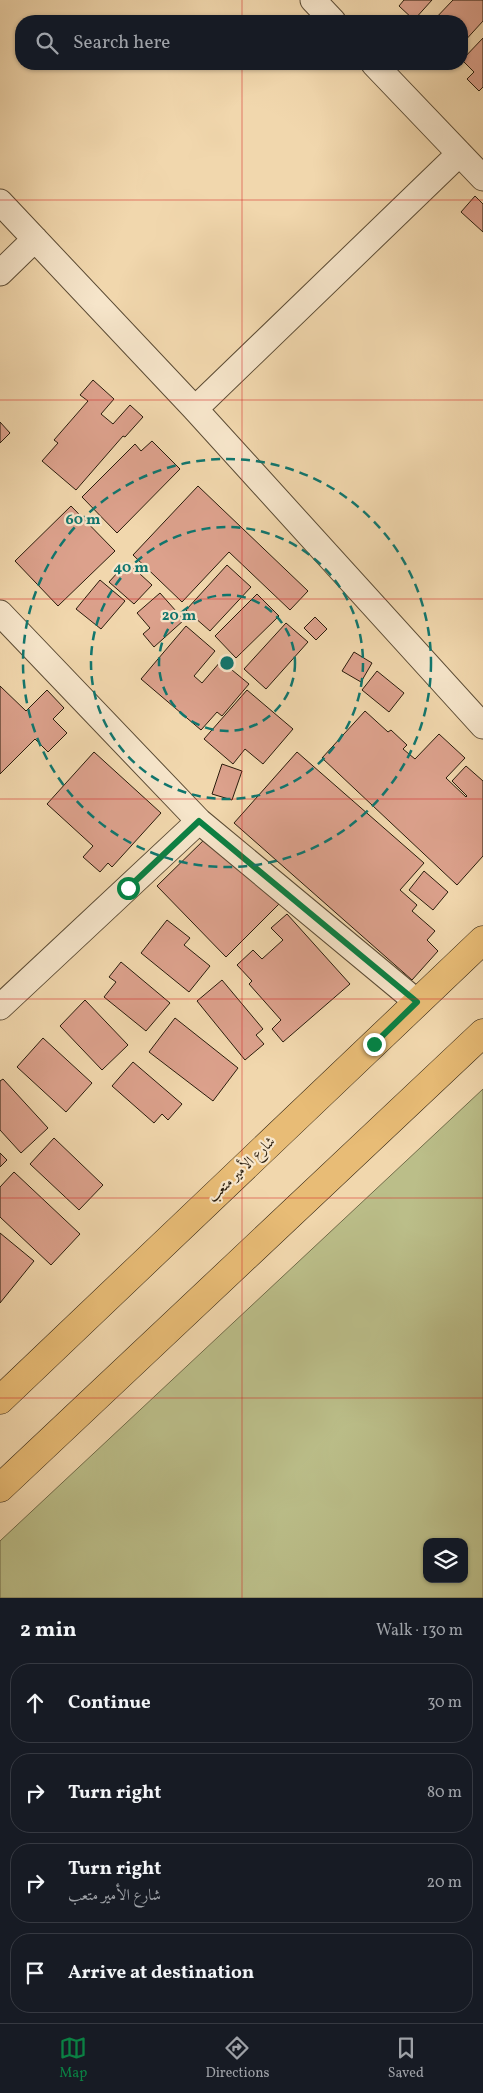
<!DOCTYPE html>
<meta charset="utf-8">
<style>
:root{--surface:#171b24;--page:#20242c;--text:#f1f3f6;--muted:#9ea1a6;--line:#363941;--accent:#0b8043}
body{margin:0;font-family:Vollkorn,Amiri,serif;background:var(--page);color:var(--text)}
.controls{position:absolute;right:15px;bottom:15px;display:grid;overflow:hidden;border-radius:10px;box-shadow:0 1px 4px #0004}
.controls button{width:45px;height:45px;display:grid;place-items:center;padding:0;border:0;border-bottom:1px solid var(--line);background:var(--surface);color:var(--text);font:25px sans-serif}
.stop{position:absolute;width:15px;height:15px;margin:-11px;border:4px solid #0b8043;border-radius:50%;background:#fff}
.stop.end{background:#0b8043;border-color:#fff;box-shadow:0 1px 5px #0008}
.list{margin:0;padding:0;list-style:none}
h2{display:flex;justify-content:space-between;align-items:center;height:65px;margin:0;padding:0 20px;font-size:21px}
h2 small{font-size:16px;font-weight:400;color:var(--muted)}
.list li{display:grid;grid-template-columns:32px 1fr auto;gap:15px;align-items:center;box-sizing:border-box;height:80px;margin:0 10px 10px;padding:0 10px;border:1px solid var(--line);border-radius:20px}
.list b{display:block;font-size:19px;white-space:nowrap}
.list p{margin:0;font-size:16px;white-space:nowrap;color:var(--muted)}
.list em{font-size:16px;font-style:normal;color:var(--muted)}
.icon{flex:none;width:28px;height:28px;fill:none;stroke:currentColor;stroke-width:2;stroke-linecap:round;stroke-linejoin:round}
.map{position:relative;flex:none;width:483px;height:1598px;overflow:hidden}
.search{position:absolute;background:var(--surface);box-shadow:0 1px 4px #0004;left:15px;right:15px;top:15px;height:55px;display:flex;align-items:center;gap:12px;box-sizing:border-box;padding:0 18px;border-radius:20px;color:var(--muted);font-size:19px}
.sheet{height:425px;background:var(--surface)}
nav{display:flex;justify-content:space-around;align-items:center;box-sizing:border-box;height:70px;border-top:1px solid var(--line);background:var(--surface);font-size:14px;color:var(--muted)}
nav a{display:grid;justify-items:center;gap:2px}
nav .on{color:var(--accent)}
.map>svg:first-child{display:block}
.green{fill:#bbbe89;stroke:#726d4a;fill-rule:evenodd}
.building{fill:#dca18c;stroke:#291c0c}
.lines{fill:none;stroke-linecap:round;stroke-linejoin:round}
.minor-casing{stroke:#5b4b34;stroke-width:27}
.primary-casing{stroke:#291c0c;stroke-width:29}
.minor{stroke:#f6e5ca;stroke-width:25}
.primary{stroke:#e8bc76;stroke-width:28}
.route{stroke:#0b8043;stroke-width:6}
.grid{fill:none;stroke:#d62828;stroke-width:1;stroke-opacity:0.55}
.ring{fill:none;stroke:#0f766e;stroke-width:2.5;stroke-dasharray:9 6}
.labels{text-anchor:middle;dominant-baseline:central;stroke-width:4.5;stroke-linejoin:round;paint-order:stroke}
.street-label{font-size:15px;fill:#291c0c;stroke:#f6e5ca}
.centre{fill:#0f766e;stroke:#f6e5ca;stroke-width:2.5}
.ring-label{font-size:15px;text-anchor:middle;font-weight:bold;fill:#0f766e;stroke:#f6e5ca;stroke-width:4.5;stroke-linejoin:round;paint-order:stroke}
</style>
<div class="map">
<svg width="483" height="1598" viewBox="0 0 483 1598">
<rect width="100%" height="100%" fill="#f1d7ad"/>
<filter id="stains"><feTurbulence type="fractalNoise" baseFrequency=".004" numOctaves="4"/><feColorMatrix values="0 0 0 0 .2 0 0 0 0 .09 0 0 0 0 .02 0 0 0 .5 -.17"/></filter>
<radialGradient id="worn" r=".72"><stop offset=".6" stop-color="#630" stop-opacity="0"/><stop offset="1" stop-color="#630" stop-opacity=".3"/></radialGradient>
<!-- green -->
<path class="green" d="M 483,1089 L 483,1598 L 0,1598 L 0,1541 ZM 427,1542 L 464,1542 L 464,1579 L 427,1579 Z"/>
<!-- building -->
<path class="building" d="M 404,0 L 432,0 L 414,20 L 399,6 Z
M 453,0 L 483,0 L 483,21 L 462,44 L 462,21 L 433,21 Z
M 483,38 L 483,87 L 479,91 L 467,79 L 474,72 L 462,60 Z
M 475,196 L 483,204 L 483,232 L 461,212 Z
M 93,380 L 114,399 L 101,414 L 113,424 L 130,405 L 143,417 L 125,437 L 123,436 L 76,490 L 42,461 L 58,443 L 54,440 L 88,401 L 80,395 Z
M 0,422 L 10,433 L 0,443 Z
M 152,441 L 180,469 L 117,533 L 82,497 L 135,444 L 141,451 Z
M 198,486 L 308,591 L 290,610 L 229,552 L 182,602 L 133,555 Z
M 71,506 L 115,551 L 58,606 L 15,561 Z
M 127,562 L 152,585 L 134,604 L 109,582 Z
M 227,565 L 251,587 L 210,631 L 186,610 Z
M 100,580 L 125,601 L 101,629 L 76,609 Z
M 160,593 L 184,620 L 154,647 L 143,634 L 150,628 L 137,613 Z
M 257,594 L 279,616 L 236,658 L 215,636 Z
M 315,617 L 327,629 L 316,640 L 304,628 Z
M 286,623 L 308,642 L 266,689 L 244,669 Z
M 186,626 L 215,651 L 194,676 L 202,683 L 221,661 L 249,684 L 222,716 L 217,712 L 201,730 L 141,679 Z
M 354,652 L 372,663 L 361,682 L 342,671 Z
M 377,671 L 404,693 L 389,712 L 362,690 Z
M 0,686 L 26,711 L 47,690 L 64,708 L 53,719 L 67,733 L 48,752 L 35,739 L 0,774 Z
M 247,690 L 293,729 L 263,764 L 245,749 L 233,764 L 204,739 Z
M 365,711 L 388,732 L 391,730 L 407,745 L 403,749 L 415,759 L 439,734 L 465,758 L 446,778 L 466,797 L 467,796 L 452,781 L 466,766 L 483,781 L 483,856 L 457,885 L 322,758 Z
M 94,752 L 161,813 L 112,867 L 108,863 L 100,872 L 83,857 L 93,846 L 47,804 Z
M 297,752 L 424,863 L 400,890 L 417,905 L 412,911 L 435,931 L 427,940 L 438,951 L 412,980 L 234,823 Z
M 222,764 L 242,771 L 232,800 L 212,794 Z
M 210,834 L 279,904 L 226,957 L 157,886 Z
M 424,871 L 448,892 L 433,910 L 409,890 Z
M 287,914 L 350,984 L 283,1042 L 272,1029 L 281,1020 L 249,984 L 252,981 L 237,965 L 253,950 L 262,959 L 283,940 L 271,928 Z
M 167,920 L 190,938 L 184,945 L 210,966 L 189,992 L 141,953 Z
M 121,962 L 170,1003 L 146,1031 L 104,997 L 116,982 L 109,977 Z
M 222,980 L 263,1029 L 256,1035 L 264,1044 L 245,1060 L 197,1001 Z
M 85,1000 L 128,1045 L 102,1070 L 60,1026 Z
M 175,1018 L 238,1068 L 213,1101 L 149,1052 Z
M 43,1038 L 92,1083 L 66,1112 L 17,1067 Z
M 133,1062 L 182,1104 L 168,1120 L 162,1114 L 154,1123 L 112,1086 Z
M 3,1079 L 48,1128 L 21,1153 L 0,1130 L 0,1081 Z
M 54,1138 L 103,1185 L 79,1210 L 30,1164 Z
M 0,1153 L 7,1160 L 0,1167 Z
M 14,1172 L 80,1234 L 51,1265 L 0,1217 L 0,1187 Z
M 0,1233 L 34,1261 L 0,1303 Z"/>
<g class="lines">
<!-- minor casing -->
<g class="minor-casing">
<path id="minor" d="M 313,0 L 333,21
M 374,64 L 483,178
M 0,202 L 195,409 L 483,726
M 0,273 L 35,239
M 195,409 L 459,154
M 0,613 L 199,821 L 417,1002
M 0,1007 L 199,821"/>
</g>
<!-- primary casing -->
<g class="primary-casing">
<path id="primary" d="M 0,1400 L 483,940
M 0,1488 L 483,1033"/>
</g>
<!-- minor -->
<use href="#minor" class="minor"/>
<!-- primary -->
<use href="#primary" class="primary"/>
</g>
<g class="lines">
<!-- route -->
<path class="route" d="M 128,888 L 199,821 L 417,1002 L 374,1044"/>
</g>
<!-- grid -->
<path class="grid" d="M 242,0 L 242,21M 242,64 L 242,1598M 0,200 L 483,200M 0,400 L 483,400M 0,599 L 483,599M 0,799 L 483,799M 0,999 L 483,999M 0,1198 L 483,1198M 0,1398 L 483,1398"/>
<!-- distance rings -->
<g class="ring">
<circle cx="227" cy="663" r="68"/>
<circle cx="227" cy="663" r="136"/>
<circle cx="227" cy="663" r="204"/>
</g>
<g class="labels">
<!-- street labels -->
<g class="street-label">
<text transform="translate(242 1170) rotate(-44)">شارع الأمير متعب</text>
</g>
</g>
<circle cx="227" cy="663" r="8" class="centre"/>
<g class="ring-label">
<text x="83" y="524">60 m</text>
<text x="131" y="572">40 m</text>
<text x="179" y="620">20 m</text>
</g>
<rect width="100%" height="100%" filter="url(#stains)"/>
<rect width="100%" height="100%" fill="url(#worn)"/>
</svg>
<div class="controls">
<button><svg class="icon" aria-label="layers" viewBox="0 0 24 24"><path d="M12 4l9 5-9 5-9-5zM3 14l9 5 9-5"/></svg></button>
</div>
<div class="stop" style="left:128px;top:888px"></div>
<div class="stop end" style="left:374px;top:1044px"></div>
<div class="search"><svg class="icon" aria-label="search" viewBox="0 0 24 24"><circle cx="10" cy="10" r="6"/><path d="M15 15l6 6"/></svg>Search here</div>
</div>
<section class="sheet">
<h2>2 min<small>Walk · 130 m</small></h2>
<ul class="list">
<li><svg class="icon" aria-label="ahead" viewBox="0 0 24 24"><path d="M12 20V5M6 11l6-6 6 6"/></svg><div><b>Continue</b></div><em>30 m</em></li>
<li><svg class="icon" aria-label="right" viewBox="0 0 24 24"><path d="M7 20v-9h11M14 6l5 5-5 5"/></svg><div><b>Turn right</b></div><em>80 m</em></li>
<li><svg class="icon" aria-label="right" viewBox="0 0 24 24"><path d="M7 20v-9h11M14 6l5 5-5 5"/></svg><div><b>Turn right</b><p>شارع الأمير متعب</p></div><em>20 m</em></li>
<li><svg class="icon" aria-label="arrive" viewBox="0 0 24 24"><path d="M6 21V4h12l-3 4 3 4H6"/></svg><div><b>Arrive at destination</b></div></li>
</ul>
</section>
<nav>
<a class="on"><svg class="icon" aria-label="map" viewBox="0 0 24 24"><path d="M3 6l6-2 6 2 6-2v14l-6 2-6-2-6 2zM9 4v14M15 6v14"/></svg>Map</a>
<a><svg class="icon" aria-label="directions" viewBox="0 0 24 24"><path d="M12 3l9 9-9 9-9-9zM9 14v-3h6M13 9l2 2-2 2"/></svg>Directions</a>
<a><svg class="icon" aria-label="saved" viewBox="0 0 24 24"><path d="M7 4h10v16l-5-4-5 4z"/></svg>Saved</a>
</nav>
